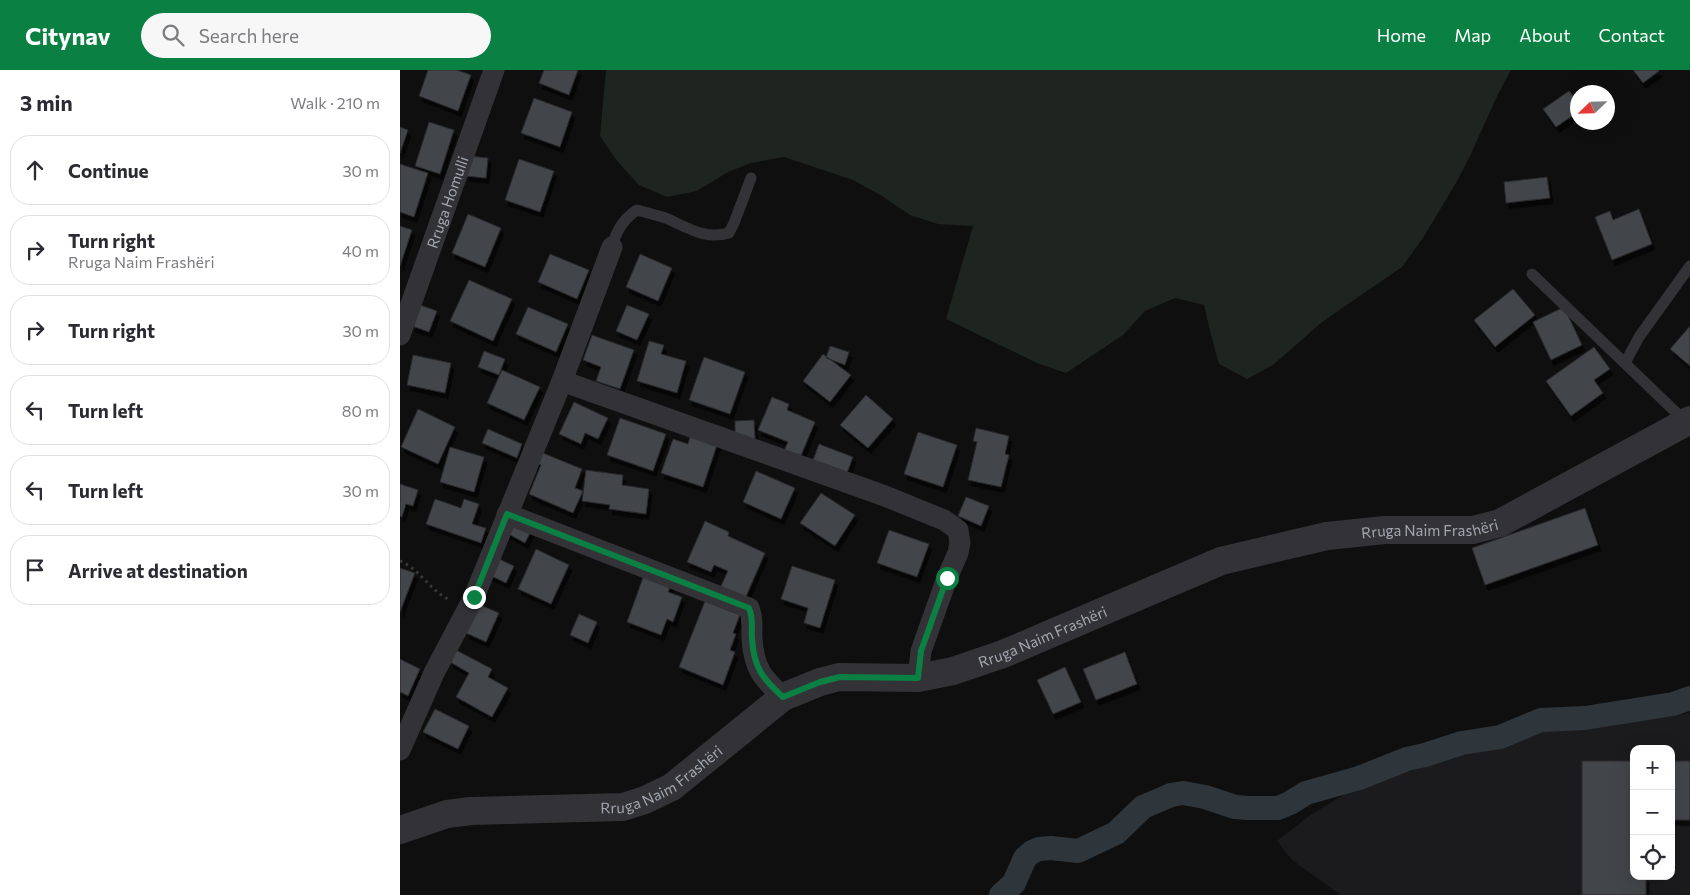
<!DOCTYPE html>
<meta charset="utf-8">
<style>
:root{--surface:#fff;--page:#f7f7f7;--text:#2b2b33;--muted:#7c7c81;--line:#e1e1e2;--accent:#0b8043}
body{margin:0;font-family:Commissioner,sans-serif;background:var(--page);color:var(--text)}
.controls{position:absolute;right:15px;bottom:15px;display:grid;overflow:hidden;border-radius:10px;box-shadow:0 5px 20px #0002}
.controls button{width:45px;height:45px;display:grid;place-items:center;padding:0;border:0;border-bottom:1px solid var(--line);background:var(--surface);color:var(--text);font:25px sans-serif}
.compass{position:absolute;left:1170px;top:15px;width:45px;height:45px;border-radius:50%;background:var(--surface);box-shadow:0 5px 20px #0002;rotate:247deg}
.stop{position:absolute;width:15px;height:15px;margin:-11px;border:4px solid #0b8043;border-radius:50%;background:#fff}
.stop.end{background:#0b8043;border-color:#fff;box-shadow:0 1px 5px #0008}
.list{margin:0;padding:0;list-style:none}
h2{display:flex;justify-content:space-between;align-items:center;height:65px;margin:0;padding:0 20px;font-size:21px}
h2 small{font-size:16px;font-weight:400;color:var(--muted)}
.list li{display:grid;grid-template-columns:32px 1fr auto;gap:15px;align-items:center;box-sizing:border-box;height:70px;margin:0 10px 10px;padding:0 10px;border:1px solid var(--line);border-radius:20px}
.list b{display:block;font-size:19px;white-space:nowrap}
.list p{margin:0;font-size:16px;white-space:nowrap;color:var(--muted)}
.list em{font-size:16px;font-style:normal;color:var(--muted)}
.icon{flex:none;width:28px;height:28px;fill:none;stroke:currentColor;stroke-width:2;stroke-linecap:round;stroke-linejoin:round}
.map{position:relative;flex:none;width:1290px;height:825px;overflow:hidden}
header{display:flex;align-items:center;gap:30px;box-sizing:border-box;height:70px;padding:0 25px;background:var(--accent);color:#fff}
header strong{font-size:24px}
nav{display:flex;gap:28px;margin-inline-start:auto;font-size:18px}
.search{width:350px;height:45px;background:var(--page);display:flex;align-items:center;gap:12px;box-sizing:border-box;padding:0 18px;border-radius:28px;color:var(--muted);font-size:19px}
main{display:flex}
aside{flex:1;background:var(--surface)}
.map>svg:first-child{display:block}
.built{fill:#1b1b1d;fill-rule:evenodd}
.green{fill:#1e241f}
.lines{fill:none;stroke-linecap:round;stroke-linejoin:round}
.canal{stroke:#2e363b;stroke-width:24}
.building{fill:#434448;stroke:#29292c;filter:url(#shadow)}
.path{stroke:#37383c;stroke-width:3;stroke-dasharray:2.5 4;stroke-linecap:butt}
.service{stroke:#333337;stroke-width:11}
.minor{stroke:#333337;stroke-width:21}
.tertiary{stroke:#333337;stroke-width:28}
.route{stroke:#0b8043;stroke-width:6}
.labels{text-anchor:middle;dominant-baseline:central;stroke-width:4.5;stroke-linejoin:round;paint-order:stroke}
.street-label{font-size:15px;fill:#a2a6b0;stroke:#0a0a0b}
</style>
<header>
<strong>Citynav</strong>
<div class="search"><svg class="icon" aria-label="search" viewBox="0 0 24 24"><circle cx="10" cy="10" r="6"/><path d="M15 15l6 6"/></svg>Search here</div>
<nav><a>Home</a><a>Map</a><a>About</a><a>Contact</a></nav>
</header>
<main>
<aside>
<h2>3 min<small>Walk · 210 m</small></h2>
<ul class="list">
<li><svg class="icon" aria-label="ahead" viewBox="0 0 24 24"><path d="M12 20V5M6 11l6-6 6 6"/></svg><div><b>Continue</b></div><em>30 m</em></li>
<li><svg class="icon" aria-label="right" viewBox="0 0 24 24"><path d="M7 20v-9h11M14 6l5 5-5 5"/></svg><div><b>Turn right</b><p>Rruga Naim Frashëri</p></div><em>40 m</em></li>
<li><svg class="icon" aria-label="right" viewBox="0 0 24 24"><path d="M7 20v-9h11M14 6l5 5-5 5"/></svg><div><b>Turn right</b></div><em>30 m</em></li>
<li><svg class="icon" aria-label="left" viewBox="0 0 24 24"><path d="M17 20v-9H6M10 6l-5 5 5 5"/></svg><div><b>Turn left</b></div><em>80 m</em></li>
<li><svg class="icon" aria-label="left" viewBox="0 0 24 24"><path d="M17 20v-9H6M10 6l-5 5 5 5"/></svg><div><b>Turn left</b></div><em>30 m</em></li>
<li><svg class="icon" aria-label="arrive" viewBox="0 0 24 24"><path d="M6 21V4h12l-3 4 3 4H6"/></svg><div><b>Arrive at destination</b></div></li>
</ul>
</aside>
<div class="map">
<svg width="1290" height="825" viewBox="0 0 1290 825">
<defs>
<filter id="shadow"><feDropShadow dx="3" dy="5.5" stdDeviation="0" flood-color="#0009"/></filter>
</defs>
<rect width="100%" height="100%" fill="#0f0f10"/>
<!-- built -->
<path class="built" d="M 1290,643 L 1290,825 L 941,825 L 892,790 L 877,771 L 909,746 L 954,718 L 1149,660 L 1220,653 ZM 1234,679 L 1271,679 L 1271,806 L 1234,806 Z"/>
<!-- green -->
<path class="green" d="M 206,0 L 1111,0 L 1098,24 L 1070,86 L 1056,113 L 1023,168 L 1002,197 L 922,252 L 873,295 L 847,309 L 819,294 L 811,265 L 804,235 L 775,228 L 745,241 L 723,265 L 666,303 L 637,293 L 546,249 L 573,156 L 538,154 L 510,145 L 482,126 L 453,110 L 384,87 L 351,93 L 328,102 L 297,121 L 267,127 L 239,115 L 217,91 L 200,66 Z"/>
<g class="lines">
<!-- canal -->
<path class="canal" d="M 601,825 L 614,813 L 625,788 L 632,782 L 639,779 L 651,778 L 678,781 L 716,763 L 743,737 L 771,725 L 783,723 L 805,727 L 835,737 L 848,738 L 878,738 L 890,733 L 906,723 L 959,708 L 1007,689 L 1025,685 L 1062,673 L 1100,667 L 1141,650 L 1185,648 L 1273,634 L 1290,628"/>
</g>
<!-- building -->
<path class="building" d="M 28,0 L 57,0 L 71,5 L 58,41 L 19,26 Z
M 144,0 L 178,0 L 169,25 L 139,13 Z
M 1233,0 L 1258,0 L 1259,1 L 1243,13 Z
M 1169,21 L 1178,32 L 1178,42 L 1156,57 L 1143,39 Z
M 134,28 L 172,42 L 160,77 L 121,63 Z
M 29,52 L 54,60 L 40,104 L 15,96 Z
M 0,57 L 8,60 L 0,83 Z
M 68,86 L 88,88 L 86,108 L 66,106 Z
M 119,89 L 154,101 L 140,142 L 105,130 Z
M 0,94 L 28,103 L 14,147 L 0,142 Z
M 1147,107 L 1150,128 L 1106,133 L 1104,112 Z
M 1239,139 L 1252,174 L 1212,190 L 1195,147 L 1210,141 L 1213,150 Z
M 68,144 L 101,158 L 85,197 L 52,183 Z
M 0,156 L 12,160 L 0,196 Z
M 150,184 L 189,200 L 177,229 L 138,212 Z
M 240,184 L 272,198 L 258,231 L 226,217 Z
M 69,210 L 112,229 L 93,271 L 50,251 Z
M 1113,219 L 1135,245 L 1095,277 L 1074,250 Z
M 20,235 L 37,241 L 29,262 L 12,256 Z
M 227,235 L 249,244 L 237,270 L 216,261 Z
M 128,237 L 168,254 L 156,282 L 116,264 Z
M 1164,237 L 1182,275 L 1151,290 L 1133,252 Z
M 1290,256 L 1290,296 L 1270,279 Z
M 192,265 L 234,280 L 220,319 L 196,311 L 201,297 L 183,290 Z
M 249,271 L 264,275 L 261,284 L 286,291 L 277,323 L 237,311 Z
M 430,276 L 449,282 L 445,295 L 426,288 Z
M 1194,277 L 1210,299 L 1194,310 L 1203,323 L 1171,346 L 1146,311 Z
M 84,281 L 105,289 L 99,305 L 78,297 Z
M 423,284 L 451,305 L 430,332 L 403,311 Z
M 13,285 L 51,293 L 45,323 L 7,315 Z
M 304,287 L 345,302 L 330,344 L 289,330 Z
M 102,300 L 140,317 L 124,350 L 87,333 Z
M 466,325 L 493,349 L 468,378 L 440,355 Z
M 372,327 L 389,334 L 387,340 L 415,352 L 400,388 L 384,381 L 388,372 L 358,360 Z
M 174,332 L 208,348 L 198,369 L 185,363 L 181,374 L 159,364 Z
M 18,339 L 55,357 L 38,394 L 1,377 Z
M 220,348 L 266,364 L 253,401 L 207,385 Z
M 354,350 L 355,369 L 335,369 L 335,351 Z
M 576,358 L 609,366 L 605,384 L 609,385 L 601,417 L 568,410 L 577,372 L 573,371 Z
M 88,359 L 122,374 L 117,388 L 82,373 Z
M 518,362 L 557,375 L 543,417 L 504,404 Z
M 291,363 L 318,372 L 303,417 L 261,403 L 273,369 L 288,374 Z
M 419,374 L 453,387 L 447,403 L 413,390 Z
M 50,377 L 84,387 L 74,422 L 40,412 Z
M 138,381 L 182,399 L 175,418 L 183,421 L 173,443 L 129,424 L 141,395 L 134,392 Z
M 186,400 L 223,405 L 222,415 L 249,419 L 246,444 L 209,439 L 210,435 L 182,431 Z
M 356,401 L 395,418 L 381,449 L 343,432 Z
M 0,414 L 18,420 L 13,436 L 6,434 L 2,447 L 0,446 Z
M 421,423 L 455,445 L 435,476 L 400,453 Z
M 566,427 L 589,436 L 581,456 L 558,446 Z
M 35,429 L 61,438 L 64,429 L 79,434 L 72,454 L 86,458 L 81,473 L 26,454 Z
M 1185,438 L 1198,475 L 1085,515 L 1072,478 Z
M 111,450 L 131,461 L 125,473 L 105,462 Z
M 305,451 L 329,462 L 328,466 L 365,483 L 345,529 L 320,518 L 328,501 L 314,495 L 311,502 L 287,492 Z
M 489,460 L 529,474 L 517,507 L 477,493 Z
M 136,479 L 169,495 L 151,534 L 118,519 Z
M 97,488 L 114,496 L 106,513 L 89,505 Z
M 392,496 L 435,510 L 420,558 L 404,553 L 408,538 L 381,529 Z
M 0,498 L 15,503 L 0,542 Z
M 245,502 L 272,512 L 268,522 L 282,527 L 273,552 L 267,549 L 261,565 L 227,552 Z
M 307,526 L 342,539 L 333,563 L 336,564 L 330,580 L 335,582 L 323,615 L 279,597 Z
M 78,534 L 99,543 L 86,572 L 66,563 Z
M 179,544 L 197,552 L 188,573 L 170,565 Z
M 56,580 L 92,599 L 88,607 L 108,618 L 92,647 L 56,627 L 69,603 L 50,592 Z
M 725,582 L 737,614 L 696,630 L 683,599 Z
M 0,589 L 20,599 L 8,626 L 0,622 Z
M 665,597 L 681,632 L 653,644 L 637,610 Z
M 35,639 L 69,656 L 58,679 L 23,662 Z
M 1182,691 L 1234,691 L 1234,806 L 1246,806 L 1246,825 L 1182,825 Z
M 1271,691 L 1290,691 L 1290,750 L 1271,750 Z"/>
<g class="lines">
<!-- path -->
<path class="path" d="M 0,491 C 20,499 30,521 50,530"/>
<!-- service -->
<path class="service" d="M 212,177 C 216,161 223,149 237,140 C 247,143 258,145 268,149 C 288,158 306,170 329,163 L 334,153 L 351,108
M 1132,204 L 1286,352
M 1225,293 L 1239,267 L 1290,196"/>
<!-- minor -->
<g class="minor">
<path id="s1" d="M 0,265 L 94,0"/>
<path d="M 162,311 L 485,426 L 544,450 L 558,460 L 560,473 L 558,483 L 547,508 L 521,581 L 518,608"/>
<path d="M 107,444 L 349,538 C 354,551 351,556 352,569 C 354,598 362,608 383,627"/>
<path d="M 0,680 L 34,603 L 74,527 L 162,311 L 212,177"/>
</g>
<!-- tertiary -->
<path class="tertiary" id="s2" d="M 0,760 L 47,744 L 71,741 L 223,737 L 245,730 L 272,717 L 383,627 L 420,612 L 439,607 L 518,608 L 553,601 L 603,584 L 821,491 L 927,466 L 985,460 L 1073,460 L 1100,453 L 1290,350"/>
</g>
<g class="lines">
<!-- route -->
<path class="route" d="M 74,527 L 107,444 L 349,538 C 354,551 351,556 352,569 C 354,598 362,608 383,627 L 420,612 L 440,607 L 518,608 L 521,581 L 547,508"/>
</g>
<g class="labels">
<!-- street labels -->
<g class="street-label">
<text stroke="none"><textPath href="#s1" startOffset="141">Rruga Homulli</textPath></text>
<text stroke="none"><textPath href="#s2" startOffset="1098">Rruga Naim Frashëri</textPath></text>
<text stroke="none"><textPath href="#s2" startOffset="692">Rruga Naim Frashëri</textPath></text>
<text stroke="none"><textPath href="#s2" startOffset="272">Rruga Naim Frashëri</textPath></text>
</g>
</g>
</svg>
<div class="controls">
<button>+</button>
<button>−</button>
<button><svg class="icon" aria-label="locate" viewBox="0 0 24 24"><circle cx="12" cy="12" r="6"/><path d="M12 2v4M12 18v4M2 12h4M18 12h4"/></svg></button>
</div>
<svg class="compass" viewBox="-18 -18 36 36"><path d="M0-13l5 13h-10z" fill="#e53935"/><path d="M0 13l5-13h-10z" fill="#7c7c81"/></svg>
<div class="stop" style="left:547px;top:508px"></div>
<div class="stop end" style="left:74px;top:527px"></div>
</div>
</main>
